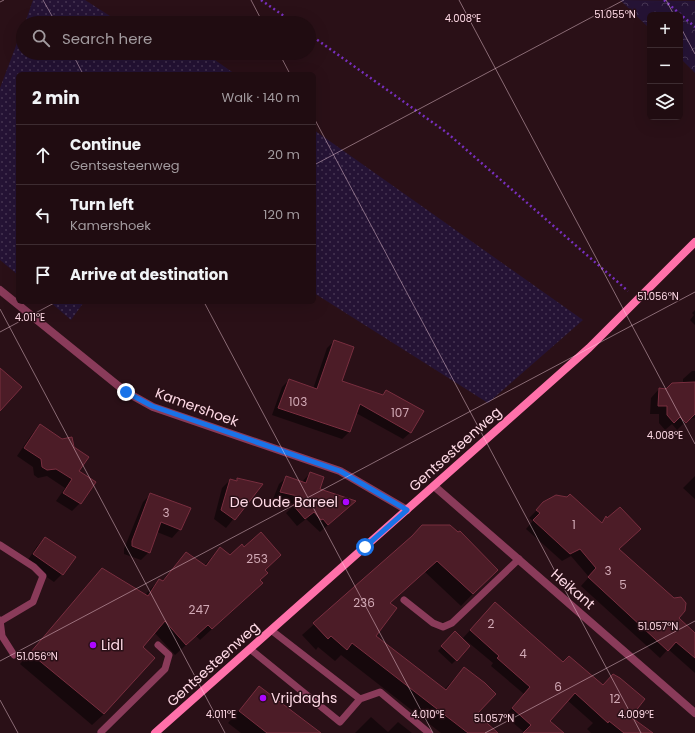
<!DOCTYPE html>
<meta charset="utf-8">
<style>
:root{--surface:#200c11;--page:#28151a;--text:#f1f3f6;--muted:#a29b9f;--line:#3d2c31}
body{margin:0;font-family:Poppins,sans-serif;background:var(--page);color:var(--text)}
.controls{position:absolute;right:12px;top:12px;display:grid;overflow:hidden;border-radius:6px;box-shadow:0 4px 16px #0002}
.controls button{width:36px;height:36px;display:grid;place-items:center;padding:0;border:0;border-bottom:1px solid var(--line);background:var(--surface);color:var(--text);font:20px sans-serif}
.stop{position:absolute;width:12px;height:12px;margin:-9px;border:3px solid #1a73e8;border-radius:50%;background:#fff}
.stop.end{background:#1a73e8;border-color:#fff;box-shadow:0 1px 4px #0008}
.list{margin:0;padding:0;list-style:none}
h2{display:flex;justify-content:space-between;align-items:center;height:52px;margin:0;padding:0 16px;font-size:17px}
h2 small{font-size:13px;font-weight:400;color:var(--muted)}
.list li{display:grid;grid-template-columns:26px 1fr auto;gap:12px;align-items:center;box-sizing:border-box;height:60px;padding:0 16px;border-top:1px solid var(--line)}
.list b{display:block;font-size:15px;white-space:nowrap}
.list p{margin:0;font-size:13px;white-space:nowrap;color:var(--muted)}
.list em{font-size:13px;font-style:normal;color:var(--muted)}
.icon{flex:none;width:22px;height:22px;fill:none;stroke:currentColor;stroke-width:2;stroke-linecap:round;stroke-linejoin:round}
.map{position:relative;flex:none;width:695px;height:733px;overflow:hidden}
.search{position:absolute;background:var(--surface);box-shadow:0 4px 16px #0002;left:16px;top:16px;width:300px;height:44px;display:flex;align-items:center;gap:10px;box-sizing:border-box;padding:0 14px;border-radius:22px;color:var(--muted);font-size:15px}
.panel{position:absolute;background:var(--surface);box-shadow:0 4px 16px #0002;left:16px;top:72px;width:300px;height:232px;border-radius:6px}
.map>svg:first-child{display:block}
.green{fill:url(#green-dots)}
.forest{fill:url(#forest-crowns)}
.shadow{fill:#0007}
.building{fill:#4c1c27;stroke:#782e3f}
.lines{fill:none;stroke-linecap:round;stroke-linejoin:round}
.path{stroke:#782fbe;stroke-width:2.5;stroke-dasharray:2 3;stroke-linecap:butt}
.service{stroke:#8a3b5a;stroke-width:7}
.minor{stroke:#8a3b5a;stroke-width:8}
.tertiary{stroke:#8a3b5a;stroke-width:8}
.secondary{stroke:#ff71aa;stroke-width:8}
.route{stroke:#1a73e8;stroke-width:5}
.ticks{fill:none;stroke:#ffdae6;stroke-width:1;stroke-opacity:0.45}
.poi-dot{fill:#ad06ff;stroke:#2a1017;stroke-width:1.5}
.labels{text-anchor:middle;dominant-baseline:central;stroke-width:3;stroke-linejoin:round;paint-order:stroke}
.number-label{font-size:12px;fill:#d2aab6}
.street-label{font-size:14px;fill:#ffdae6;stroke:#2a1017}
.poi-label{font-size:14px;fill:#ffdae6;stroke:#2a1017;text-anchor:start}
.ticks-label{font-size:10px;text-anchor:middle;fill:#ffdae6;stroke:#2a1017;stroke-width:3;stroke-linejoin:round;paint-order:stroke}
</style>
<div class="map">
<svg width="695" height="733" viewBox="0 0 695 733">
<defs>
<pattern id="green-dots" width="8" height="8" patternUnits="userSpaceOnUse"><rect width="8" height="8" fill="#251335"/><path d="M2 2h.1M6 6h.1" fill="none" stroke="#463552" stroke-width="1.8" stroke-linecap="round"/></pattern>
<pattern id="forest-crowns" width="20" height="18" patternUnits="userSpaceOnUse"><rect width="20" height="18" fill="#251335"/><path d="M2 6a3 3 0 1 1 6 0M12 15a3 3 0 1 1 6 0" fill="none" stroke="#463552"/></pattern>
</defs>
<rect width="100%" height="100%" fill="#2a1017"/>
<!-- green -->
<path class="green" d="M 33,0 L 85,0 L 121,23 L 25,23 Z
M 23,27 L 23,53 L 205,53 L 235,74 L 18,74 L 18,275 L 0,260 L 0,88 Z
M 314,130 L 583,320 L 488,403 L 314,293 Z
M 50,302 L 84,302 L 71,320 Z"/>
<!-- forest -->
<path class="forest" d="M 620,0 L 695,1 L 695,73 L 680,58 L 680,15 L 650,15 L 650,29 Z"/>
<!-- shadow -->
<path class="shadow" d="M 695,310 L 695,325 L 690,320 L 694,315 L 692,313 Z
M 334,341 L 341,382 L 381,396 L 386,391 L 411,432 L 403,439 L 356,413 L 349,432 L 342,439 L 272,415 L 282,387 L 289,380 L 313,389 L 327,348 Z
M 692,371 L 695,371 L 695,418 L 688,419 L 677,430 L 672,424 L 665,430 L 659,423 L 659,414 L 650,414 L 651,398 L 659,389 L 667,390 L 683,383 L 683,379 Z
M 40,425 L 78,471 L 80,503 L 72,511 L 56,501 L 65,488 L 47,476 L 38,478 L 34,475 L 33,467 L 17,456 L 32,434 Z
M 310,473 L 318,490 L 347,508 L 320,532 L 306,519 L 297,526 L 286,513 L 295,504 L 273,499 L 279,484 L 287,477 L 302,482 Z
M 695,476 L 695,499 L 683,488 Z
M 238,479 L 261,485 L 226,528 L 214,519 L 222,488 L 230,480 L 235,481 Z
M 151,494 L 180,529 L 172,538 L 157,532 L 149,552 L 141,560 L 124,554 L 124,549 L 143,502 Z
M 544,503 L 601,523 L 606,518 L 618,550 L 677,619 L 695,635 L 695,673 L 668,649 L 660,658 L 581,586 L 589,577 L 571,556 L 562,561 L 526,529 L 533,521 L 529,518 Z
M 45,538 L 62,574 L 54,582 L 26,563 L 37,546 Z
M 407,542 L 496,570 L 461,606 L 425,572 L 389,603 L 374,636 L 444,690 L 464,668 L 475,714 L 487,733 L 441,733 L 341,655 L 335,661 L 318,647 L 316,650 L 302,635 Z
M 220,548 L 230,556 L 264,570 L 259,580 L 262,583 L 200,640 L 196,636 L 175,655 L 154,632 L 142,647 L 104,714 L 92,725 L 20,664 L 102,569 L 145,595 L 159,580 L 161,582 L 186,553 L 204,566 Z
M 495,603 L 563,663 L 652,733 L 591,733 L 587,729 L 593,723 L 567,700 L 549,721 L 559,733 L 525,733 L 505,716 L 524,694 L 491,666 L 493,663 L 463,638 Z
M 455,633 L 456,660 L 452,664 L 438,651 Z
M 260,687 L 320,733 L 241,733 L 228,723 Z
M 371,717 L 388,732 L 398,722 L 412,733 L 355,733 Z"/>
<!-- building -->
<path class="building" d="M 334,340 L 354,347 L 342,381 L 383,395 L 386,390 L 424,411 L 411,433 L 360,404 L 350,432 L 278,408 L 289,379 L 317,389 Z
M 0,368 L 22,387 L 0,411 Z
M 695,382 L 695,414 L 686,423 L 680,417 L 674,423 L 667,415 L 667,406 L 658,406 L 659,388 L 666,389 L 672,383 Z
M 40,424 L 62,439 L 72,437 L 74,447 L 89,457 L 79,471 L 96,482 L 81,504 L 63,493 L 72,479 L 56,469 L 47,470 L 42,467 L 41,459 L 24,448 Z
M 310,472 L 324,477 L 320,489 L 356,501 L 328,525 L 323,519 L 321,520 L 314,512 L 305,519 L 293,505 L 302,497 L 280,492 L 286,476 L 306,483 Z
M 237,478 L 263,484 L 235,520 L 221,510 L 230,479 L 237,481 Z
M 150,493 L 191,508 L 181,530 L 161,522 L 150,553 L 132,546 L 132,541 Z
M 570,494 L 602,523 L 606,516 L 607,518 L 620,507 L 641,529 L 619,549 L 674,598 L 681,597 L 686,603 L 685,611 L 679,618 L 695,633 L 695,658 L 676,642 L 668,651 L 588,577 L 596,568 L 580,549 L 570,554 L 533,520 L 540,513 L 536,510 L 543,502 L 556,495 L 567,497 Z
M 422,525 L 450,525 L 458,532 L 460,531 L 498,570 L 473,594 L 437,561 L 390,603 L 397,608 L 376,636 L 446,690 L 464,667 L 485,683 L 496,694 L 477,714 L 498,733 L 468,733 L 352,643 L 347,650 L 331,636 L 328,639 L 313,623 L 412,536 Z
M 261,532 L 281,555 L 265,570 L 268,573 L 260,580 L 263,583 L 212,629 L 208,625 L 186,645 L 165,621 L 143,647 L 155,658 L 104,714 L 30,653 L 102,568 L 148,596 L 159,579 L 163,581 L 186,552 L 206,566 L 220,547 L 230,555 L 242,544 L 244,547 Z
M 45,537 L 76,557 L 63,575 L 33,554 Z
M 495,602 L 563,662 L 569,656 L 603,685 L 613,674 L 620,678 L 645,699 L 631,717 L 653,733 L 624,733 L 609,721 L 608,723 L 575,693 L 550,721 L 564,733 L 523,733 L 531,725 L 512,708 L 530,687 L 497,658 L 499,656 L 470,630 Z
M 455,631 L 470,646 L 457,661 L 441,646 Z
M 259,686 L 321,733 L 267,733 L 239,711 Z"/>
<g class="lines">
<!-- path -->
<path class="path" d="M 261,0 L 294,23
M 664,0 L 695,27
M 309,34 L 446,132 L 628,291"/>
<!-- service -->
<path class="service" d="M 0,545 L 34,567 L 43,576 L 33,602 L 1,621
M 404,600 L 433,623 L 443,627 L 452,623 L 519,559
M 0,620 L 2,636 L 14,655
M 271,630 L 360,699 L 380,692 L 429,733
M 250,649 L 340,722 L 360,699
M 101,732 L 165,669 L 169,655 L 158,645"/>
<!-- minor -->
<path class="minor" d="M 434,486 L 695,713"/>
<!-- tertiary -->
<path class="tertiary" d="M 0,290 L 126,392 L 153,407 L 340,471 L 407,510"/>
<!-- secondary -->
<path class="secondary" d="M 155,733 L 589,348 L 695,242"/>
</g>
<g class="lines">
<!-- route -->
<path class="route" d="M 126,392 L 152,406 L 340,471 L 407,510 L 365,547"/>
</g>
<!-- ticks -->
<path class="ticks" d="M 43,0 L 56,23M 251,0 L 263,23M 459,0 L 695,444M 666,0 L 674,15M 0,2 L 4,0M 680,26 L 695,54M 72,53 L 83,74M 279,53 L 290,74M 314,118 L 641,733M 314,165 L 624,0M 204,302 L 433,733M 0,309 L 225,733M 0,332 L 56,302M 0,661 L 695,292M 0,700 L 18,733M 485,733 L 695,621"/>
<!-- markers -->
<g class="poi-dot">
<circle cx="346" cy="502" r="4"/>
<circle cx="93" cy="645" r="4"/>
<circle cx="263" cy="698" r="4"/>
</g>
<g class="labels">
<!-- number labels -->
<g class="number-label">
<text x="298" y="401">103</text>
<text x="400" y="412">107</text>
<text x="166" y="512">3</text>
<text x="574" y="524">1</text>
<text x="257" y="558">253</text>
<text x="608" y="570">3</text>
<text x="623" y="584">5</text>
<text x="364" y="602">236</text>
<text x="199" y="609">247</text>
<text x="491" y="623">2</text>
<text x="523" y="653">4</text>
<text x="558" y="686">6</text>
<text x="615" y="698">12</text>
</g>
<!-- street labels -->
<g class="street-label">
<text transform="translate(197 407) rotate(20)">Kamershoek</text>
<text transform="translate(455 449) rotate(-42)">Gentsesteenweg</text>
<text transform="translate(573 589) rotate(41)">Heikant</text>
<text transform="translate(213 664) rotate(-42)">Gentsesteenweg</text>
</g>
<!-- poi labels -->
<g class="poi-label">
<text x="338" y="502" text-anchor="end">De Oude Bareel</text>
<text x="101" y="645">Lidl</text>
<text x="271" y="698">Vrijdaghs</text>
</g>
</g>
<g class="ticks-label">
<text x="615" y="18">51.055°N</text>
<text x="463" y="22">4.008°E</text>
<text x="658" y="300">51.056°N</text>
<text x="30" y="321">4.011°E</text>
<text x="665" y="439">4.008°E</text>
<text x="658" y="630">51.057°N</text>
<text x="37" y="660">51.056°N</text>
<text x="221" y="718">4.011°E</text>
<text x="428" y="718">4.010°E</text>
<text x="636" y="718">4.009°E</text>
<text x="494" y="722">51.057°N</text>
</g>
</svg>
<div class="controls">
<button>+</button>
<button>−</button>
<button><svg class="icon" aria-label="layers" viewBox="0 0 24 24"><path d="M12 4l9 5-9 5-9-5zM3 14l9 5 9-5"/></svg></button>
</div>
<div class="stop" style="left:365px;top:547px"></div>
<div class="stop end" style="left:126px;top:392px"></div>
<div class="search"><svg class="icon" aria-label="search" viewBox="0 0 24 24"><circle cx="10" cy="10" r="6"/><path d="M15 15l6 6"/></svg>Search here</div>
<section class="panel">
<h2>2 min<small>Walk · 140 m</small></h2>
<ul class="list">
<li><svg class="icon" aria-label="ahead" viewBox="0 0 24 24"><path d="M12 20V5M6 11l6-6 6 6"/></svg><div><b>Continue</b><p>Gentsesteenweg</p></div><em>20 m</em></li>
<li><svg class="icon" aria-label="left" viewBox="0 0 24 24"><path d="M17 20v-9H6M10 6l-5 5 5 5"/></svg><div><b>Turn left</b><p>Kamershoek</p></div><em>120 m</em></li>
<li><svg class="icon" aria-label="arrive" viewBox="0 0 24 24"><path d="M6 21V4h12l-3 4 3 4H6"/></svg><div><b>Arrive at destination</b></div></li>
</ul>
</section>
</div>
